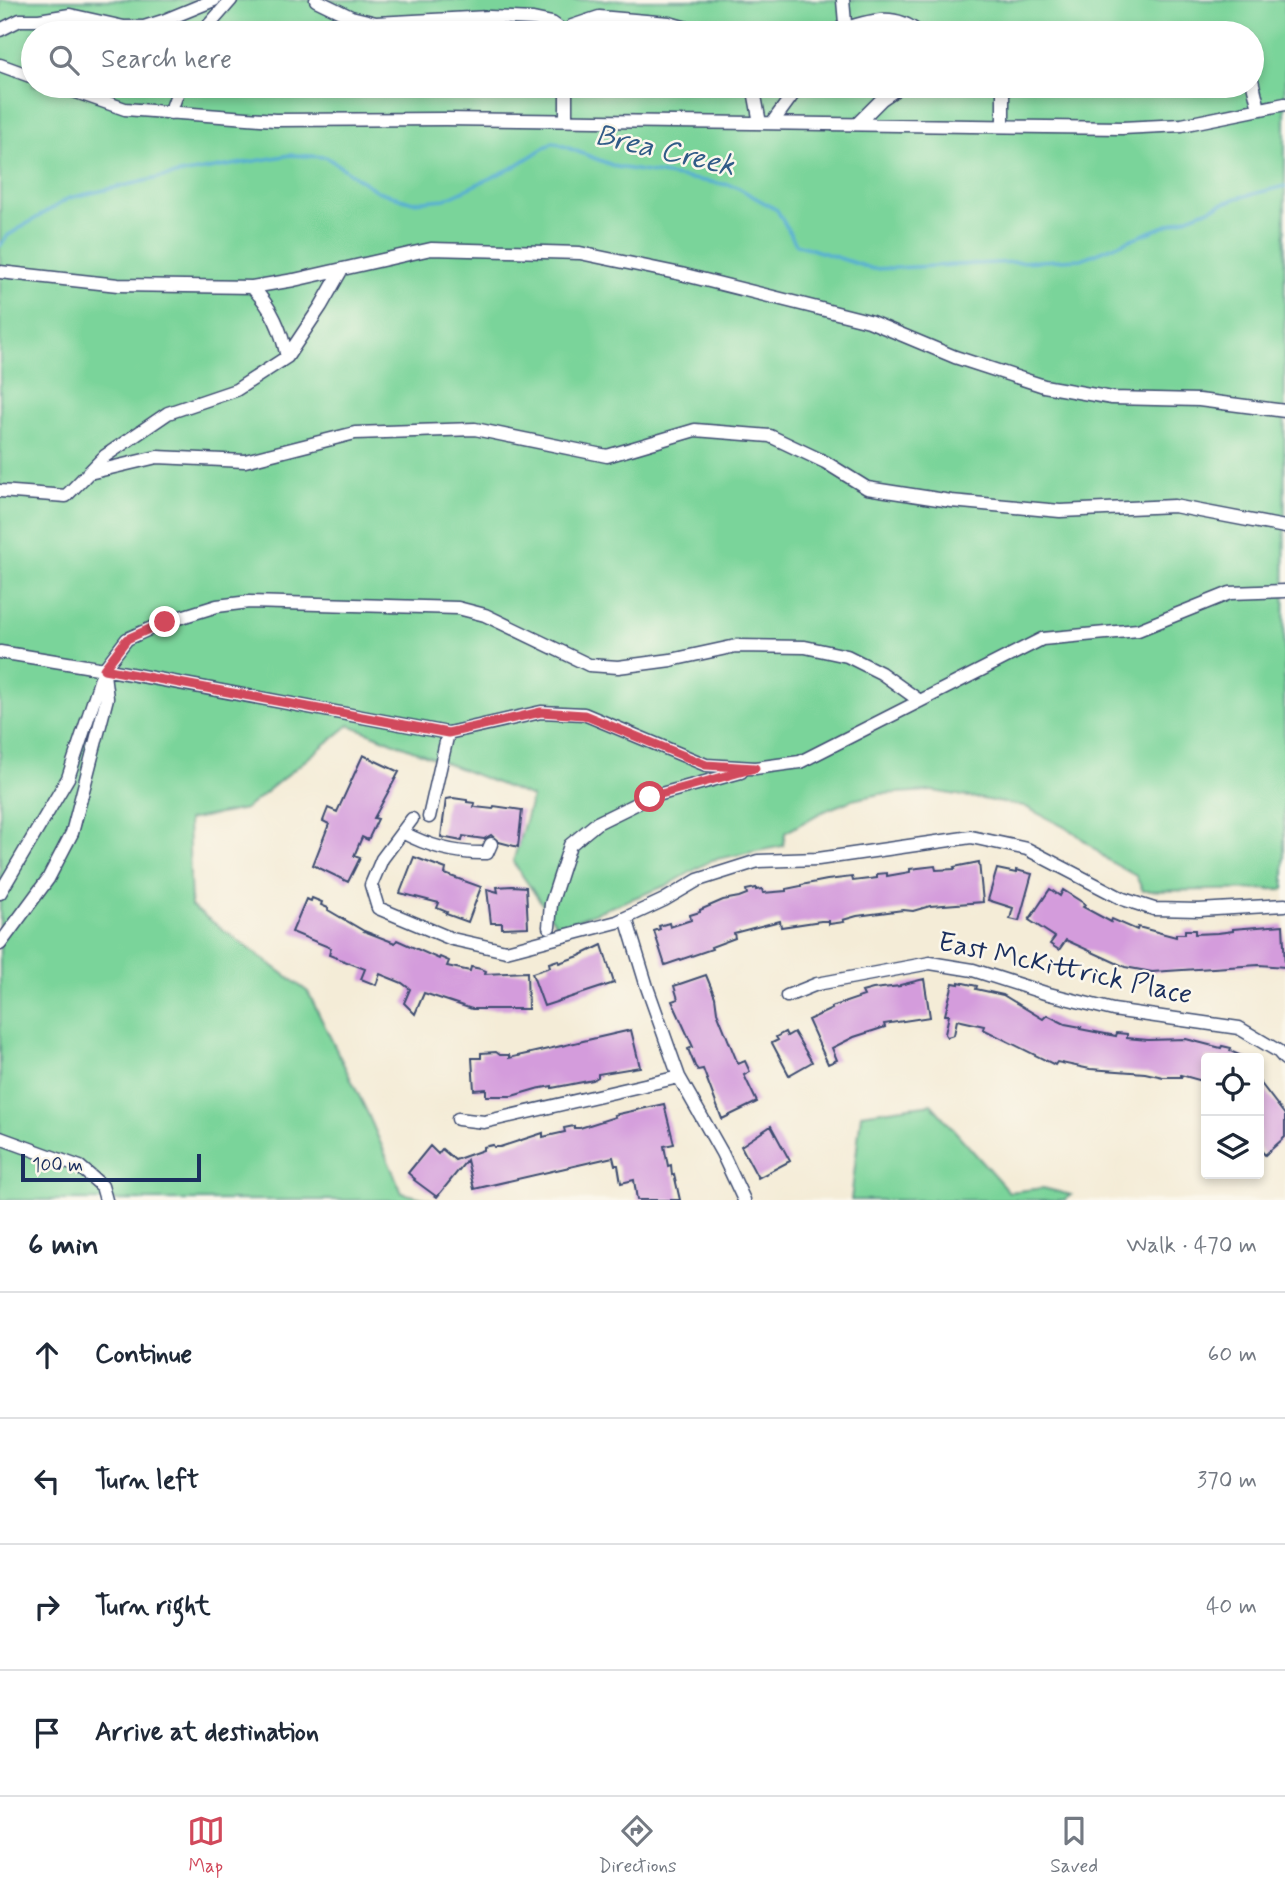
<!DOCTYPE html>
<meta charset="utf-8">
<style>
:root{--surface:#fff;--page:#f2f2f3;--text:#1f2937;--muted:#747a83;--line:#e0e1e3;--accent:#d1495b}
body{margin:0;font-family:Mynerve,sans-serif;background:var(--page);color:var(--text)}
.controls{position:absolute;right:21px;bottom:21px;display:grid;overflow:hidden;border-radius:7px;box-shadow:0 4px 10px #0003}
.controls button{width:63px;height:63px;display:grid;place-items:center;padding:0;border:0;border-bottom:2px solid var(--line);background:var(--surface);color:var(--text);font:35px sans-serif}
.scale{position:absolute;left:21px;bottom:18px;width:180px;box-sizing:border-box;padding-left:7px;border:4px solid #1b2f5e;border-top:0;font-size:19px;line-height:24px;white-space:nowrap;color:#1b2f5e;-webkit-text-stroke:5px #fbf7ec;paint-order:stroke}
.stop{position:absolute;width:21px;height:21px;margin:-16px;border:5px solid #d1495b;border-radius:50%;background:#fff}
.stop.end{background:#d1495b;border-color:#fff;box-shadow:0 2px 7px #0008}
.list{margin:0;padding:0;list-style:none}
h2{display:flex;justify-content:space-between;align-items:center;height:91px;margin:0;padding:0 28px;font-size:30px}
h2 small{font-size:23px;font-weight:400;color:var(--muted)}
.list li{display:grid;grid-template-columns:46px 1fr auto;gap:21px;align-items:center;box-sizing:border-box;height:126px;padding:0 28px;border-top:2px solid var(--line)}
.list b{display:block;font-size:26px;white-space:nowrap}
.list em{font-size:23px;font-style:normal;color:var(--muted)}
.icon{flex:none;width:38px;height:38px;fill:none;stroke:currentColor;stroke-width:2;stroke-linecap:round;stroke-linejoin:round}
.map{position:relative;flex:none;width:1285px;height:1200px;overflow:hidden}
.search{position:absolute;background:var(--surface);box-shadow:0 4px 10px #0003;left:21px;right:21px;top:21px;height:77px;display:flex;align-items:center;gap:18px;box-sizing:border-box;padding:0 24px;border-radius:38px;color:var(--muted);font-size:26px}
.sheet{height:595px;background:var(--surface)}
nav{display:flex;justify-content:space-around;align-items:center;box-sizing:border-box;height:98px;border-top:2px solid var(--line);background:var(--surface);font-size:19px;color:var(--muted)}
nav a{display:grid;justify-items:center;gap:4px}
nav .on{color:var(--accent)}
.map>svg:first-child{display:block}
.green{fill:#7ad49a;stroke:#4a827c;stroke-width:2;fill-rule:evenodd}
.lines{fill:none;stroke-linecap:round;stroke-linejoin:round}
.stream{stroke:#57aed3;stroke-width:3.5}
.building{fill:#d49cdc}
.minor-casing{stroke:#3c4b70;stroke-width:15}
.minor{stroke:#fff;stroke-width:12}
.route{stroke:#d1495b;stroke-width:9}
.labels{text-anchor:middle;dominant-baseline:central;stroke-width:5;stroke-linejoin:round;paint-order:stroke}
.street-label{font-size:28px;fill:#1b2f5e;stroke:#fbf7ec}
.water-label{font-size:30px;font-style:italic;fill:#305b87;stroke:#fbf7ec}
</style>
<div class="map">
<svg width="1285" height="1200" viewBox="0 0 1285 1200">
<rect width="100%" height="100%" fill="#fbf7ec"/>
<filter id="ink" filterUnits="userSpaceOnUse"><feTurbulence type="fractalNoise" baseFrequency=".0143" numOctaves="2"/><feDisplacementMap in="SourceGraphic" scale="14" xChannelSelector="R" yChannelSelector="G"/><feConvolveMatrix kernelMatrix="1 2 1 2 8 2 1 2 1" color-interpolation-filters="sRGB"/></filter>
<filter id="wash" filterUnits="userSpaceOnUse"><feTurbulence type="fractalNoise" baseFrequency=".00686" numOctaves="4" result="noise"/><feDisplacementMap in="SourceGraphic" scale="28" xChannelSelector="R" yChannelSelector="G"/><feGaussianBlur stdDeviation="1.57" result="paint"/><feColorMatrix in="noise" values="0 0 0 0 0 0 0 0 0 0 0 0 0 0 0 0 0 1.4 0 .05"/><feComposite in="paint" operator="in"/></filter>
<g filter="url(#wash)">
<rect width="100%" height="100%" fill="#f4ecd7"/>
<!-- green -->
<path class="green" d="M 0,0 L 1285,0 L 1284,889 L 1143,891 L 1136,876 L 1109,861 L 1074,832 L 1024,806 L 933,791 L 880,794 L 852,800 L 822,812 L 785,833 L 783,846 L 712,860 L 668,885 L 558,927 L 513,862 L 532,797 L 349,725 L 245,809 L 188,820 L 191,906 L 308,992 L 368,1114 L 402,1193 L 431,1200 L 0,1200 ZM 33,33 L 1252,33 L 1252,86 L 33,86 Z
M 931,1104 L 1009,1192 L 1043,1188 L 1071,1195 L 1064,1200 L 851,1200 L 861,1114 Z"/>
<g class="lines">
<!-- stream -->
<path class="stream" d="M 0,246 L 7,236 L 69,198 L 163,177 L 290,155 L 326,157 L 377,191 L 413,202 L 445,199 L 514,167 L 553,142 L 617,167 L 735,186 L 777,210 L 796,244 L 873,269 L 1081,259 L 1237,198 L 1285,186"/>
</g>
<g id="blocks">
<!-- building -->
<path class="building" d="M 363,755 L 399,772 L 374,818 L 378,819 L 368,840 L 362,837 L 354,856 L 360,858 L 348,882 L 313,865 L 329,824 L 323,821 L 328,808 L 337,812 Z
M 453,798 L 467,800 L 467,802 L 475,803 L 474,807 L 493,809 L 494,806 L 522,810 L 518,847 L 499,842 L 491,835 L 484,839 L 463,836 L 462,841 L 441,837 L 446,799 Z
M 414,857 L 446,869 L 445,874 L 481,887 L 468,922 L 446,914 L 447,912 L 437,908 L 439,903 L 400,893 Z
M 979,862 L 983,902 L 930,906 L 913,911 L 903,910 L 857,916 L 843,920 L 844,922 L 829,924 L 829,921 L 821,921 L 781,927 L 780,921 L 734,933 L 735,938 L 711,947 L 712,949 L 665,965 L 654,931 L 660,929 L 659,926 L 669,923 L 670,927 L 691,920 L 690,915 L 700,912 L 700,910 L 723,900 L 739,897 L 747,894 L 746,890 L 756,888 L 756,890 L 762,889 L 763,893 L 786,891 L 786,889 L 801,886 L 801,885 L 827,880 L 852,877 L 853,881 L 877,878 L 877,874 L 887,873 L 887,876 L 910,872 L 910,869 L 935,866 L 936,870 L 955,869 L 954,867 Z
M 997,869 L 1016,873 L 1016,870 L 1032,874 L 1019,921 L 1010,919 L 1013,908 L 988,900 Z
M 512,886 L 526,887 L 528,927 L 502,928 L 502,923 L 491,923 L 487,889 L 498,892 L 497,887 Z
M 1050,889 L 1060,896 L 1063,890 L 1085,904 L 1083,907 L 1111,922 L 1112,919 L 1137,930 L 1138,927 L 1176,937 L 1176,934 L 1185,934 L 1185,930 L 1195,930 L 1195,934 L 1218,933 L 1233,931 L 1233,929 L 1283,925 L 1285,967 L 1259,965 L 1152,972 L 1125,967 L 1066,940 L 1059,950 L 1050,944 L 1055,937 L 1029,920 Z
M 312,898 L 322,902 L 321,905 L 328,908 L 328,910 L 364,931 L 395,943 L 397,940 L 439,959 L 440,957 L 449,961 L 447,966 L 470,971 L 471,967 L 481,969 L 486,971 L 485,974 L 527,972 L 528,1009 L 472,1009 L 424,993 L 415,1014 L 404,1003 L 410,989 L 402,983 L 380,974 L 376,985 L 361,979 L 365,969 L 329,955 L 331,948 L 292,932 L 306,899 L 311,901 Z
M 602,945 L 614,983 L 544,1006 L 532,973 L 550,967 L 549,963 L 558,960 L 559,963 L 579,956 Z
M 706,975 L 715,997 L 717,1012 L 738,1064 L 745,1061 L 750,1072 L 744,1075 L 757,1102 L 722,1119 L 703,1069 L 698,1070 L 695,1066 L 688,1049 L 693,1047 L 672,1001 L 678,999 L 674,986 Z
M 924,979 L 930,1017 L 884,1024 L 885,1027 L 854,1037 L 832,1048 L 837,1060 L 828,1064 L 808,1020 L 832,1009 L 831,1007 L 864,996 L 862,992 L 873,989 L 900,986 L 900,985 Z
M 959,982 L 977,986 L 976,989 L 1003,995 L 1043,1019 L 1047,1015 L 1065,1024 L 1081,1027 L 1080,1029 L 1116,1036 L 1117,1033 L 1127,1034 L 1127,1038 L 1148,1040 L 1186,1039 L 1221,1048 L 1222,1046 L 1231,1048 L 1230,1051 L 1246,1058 L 1206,1058 L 1206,1082 L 1181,1075 L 1181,1077 L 1163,1077 L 1145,1073 L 1090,1069 L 1057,1062 L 1055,1065 L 983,1029 L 984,1026 L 957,1020 L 954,1035 L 947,1037 L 945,1034 L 949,1015 L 945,1015 L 953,983 L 959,984 Z
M 631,1030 L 640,1067 L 598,1074 L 598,1077 L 593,1080 L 552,1088 L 552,1086 L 536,1089 L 512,1096 L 486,1096 L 486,1089 L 474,1090 L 472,1058 L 481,1058 L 481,1053 L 496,1052 L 500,1055 L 509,1055 L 509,1058 Z
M 785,1032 L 787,1036 L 794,1032 L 812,1062 L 789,1075 L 772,1043 L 778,1040 L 776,1037 Z
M 1259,1081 L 1285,1115 L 1285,1137 L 1265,1155 L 1259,1148 Z
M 664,1104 L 674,1144 L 664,1146 L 668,1166 L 671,1165 L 672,1175 L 674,1174 L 680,1200 L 637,1200 L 634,1180 L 621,1183 L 618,1165 L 615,1165 L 613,1157 L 474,1189 L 467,1160 L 437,1197 L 414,1180 L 415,1179 L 408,1173 L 430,1146 L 438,1154 L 442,1149 L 455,1160 L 483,1150 L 483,1147 L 493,1145 L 494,1147 L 500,1147 L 543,1133 L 543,1137 L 565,1132 L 564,1128 L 574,1126 L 574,1128 L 580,1128 L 615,1117 L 614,1115 Z
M 771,1126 L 790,1161 L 758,1178 L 741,1146 Z"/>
</g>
</g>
<g filter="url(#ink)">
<use href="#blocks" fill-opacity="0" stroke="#3c4b70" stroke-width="2"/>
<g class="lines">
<!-- minor casing -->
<g class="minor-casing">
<path id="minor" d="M 316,0 L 351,17 L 376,23 L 489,17 L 533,19 L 552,23 L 566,33
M 0,30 L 20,20 L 39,20 L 70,15 L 124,27 L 144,27 L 163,21 L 214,0
M 840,30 C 869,21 894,11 919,33
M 838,32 L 845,23 L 843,0
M 202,33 L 231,0
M 567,33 L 572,26 L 599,17 L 669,23 L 705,33
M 0,65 L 33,77
M 1252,80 L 1259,109
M 59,86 L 125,109 L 275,120 L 445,119 L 1122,128 L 1182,125 L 1285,104
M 750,86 L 755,96 L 760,123
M 170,113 L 180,86
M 566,121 L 566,86
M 772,123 L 799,86
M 857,124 L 882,99 L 901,86
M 1003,126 L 1003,86
M 0,272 L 118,285 L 252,287 L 294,280 L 431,249 L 580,253 L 681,274 L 869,321 L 955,357 L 1044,386 L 1112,398 L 1199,400 L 1285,411
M 252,287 C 272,308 281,329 287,357
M 89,473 L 157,457 L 245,461 L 355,433 L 475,429 L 607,456 L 695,430 L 770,436 L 825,462 L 867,488 L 951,501 L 1060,511 L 1174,506 L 1285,527
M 0,491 L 66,496 L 105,456 L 168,413 L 236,390 L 287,357 L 321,306 L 342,269
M 0,652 L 104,669 L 448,733 L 541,712 L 584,714 L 706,765 L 755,768 L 800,762 L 1042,639 L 1138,630 L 1230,593 L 1285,591
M 429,817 L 448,733
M 412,819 L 382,859 L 371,885 L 378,908 L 452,939 L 506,951 L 617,922 L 664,900 L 698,880 L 758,861 L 818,859 L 971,837 L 1027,849 L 1123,899 L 1154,909 L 1199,910 L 1285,905
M 402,832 C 428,846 457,854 487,853 L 491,844
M 0,893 L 68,778 L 104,669 L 127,639 L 165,622 L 217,606 L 249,602 L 458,608 L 485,615 L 589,665 L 618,667 L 671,660 L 736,646 L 805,647 L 847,656 L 881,673 L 920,701
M 626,918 L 647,987 L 679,1077 L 722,1153 L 744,1200
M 549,927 L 551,904 L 570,845 L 597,823 L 650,797 L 741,772
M 0,944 L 48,879 L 72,833 L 107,698 L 104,674
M 787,996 L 817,984 L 930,963 L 973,970 L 1045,993 L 1113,1010 L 1239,1028 L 1278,1051 L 1285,1059
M 458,1119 L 484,1122 L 679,1077
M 0,1138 L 80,1167 L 102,1186 L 106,1200"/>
</g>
<!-- minor -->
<use href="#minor" class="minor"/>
</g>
</g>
<g class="lines" filter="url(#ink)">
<!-- route -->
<path class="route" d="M 165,622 L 127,639 L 104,669 L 448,733 L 541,712 L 584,715 L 706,765 L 755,768 L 650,797"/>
</g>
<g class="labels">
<!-- street labels -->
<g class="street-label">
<text transform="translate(1065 969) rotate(12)">East McKittrick Place</text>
</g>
<!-- water labels -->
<g class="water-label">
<text transform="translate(665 151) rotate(13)">Brea Creek</text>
</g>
</g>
</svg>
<div class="controls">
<button><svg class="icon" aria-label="locate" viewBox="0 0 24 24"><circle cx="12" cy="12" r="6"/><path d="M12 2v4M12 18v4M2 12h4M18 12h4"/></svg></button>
<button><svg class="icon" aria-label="layers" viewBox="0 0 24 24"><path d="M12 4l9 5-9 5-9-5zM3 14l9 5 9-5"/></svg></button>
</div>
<div class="scale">100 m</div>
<div class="stop" style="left:650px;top:797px"></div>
<div class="stop end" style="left:165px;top:622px"></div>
<div class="search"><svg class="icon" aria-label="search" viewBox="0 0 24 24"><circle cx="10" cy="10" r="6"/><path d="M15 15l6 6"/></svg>Search here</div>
</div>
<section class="sheet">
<h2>6 min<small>Walk · 470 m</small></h2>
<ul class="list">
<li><svg class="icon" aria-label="ahead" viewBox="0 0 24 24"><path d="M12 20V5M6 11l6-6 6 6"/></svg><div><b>Continue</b></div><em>60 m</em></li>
<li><svg class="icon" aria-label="left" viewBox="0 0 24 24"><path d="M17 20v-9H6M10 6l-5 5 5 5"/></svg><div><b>Turn left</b></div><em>370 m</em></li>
<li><svg class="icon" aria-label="right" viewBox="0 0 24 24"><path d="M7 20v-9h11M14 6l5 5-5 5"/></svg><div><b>Turn right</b></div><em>40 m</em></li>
<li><svg class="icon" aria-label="arrive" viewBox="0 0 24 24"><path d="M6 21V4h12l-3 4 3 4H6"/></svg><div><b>Arrive at destination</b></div></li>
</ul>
</section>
<nav>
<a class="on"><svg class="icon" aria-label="map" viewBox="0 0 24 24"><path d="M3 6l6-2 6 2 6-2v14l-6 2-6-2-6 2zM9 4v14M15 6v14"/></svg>Map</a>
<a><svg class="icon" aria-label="directions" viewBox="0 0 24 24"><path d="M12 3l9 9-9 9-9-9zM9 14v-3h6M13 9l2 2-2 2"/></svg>Directions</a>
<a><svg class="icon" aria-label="saved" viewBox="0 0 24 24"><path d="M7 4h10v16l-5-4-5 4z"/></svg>Saved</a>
</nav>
